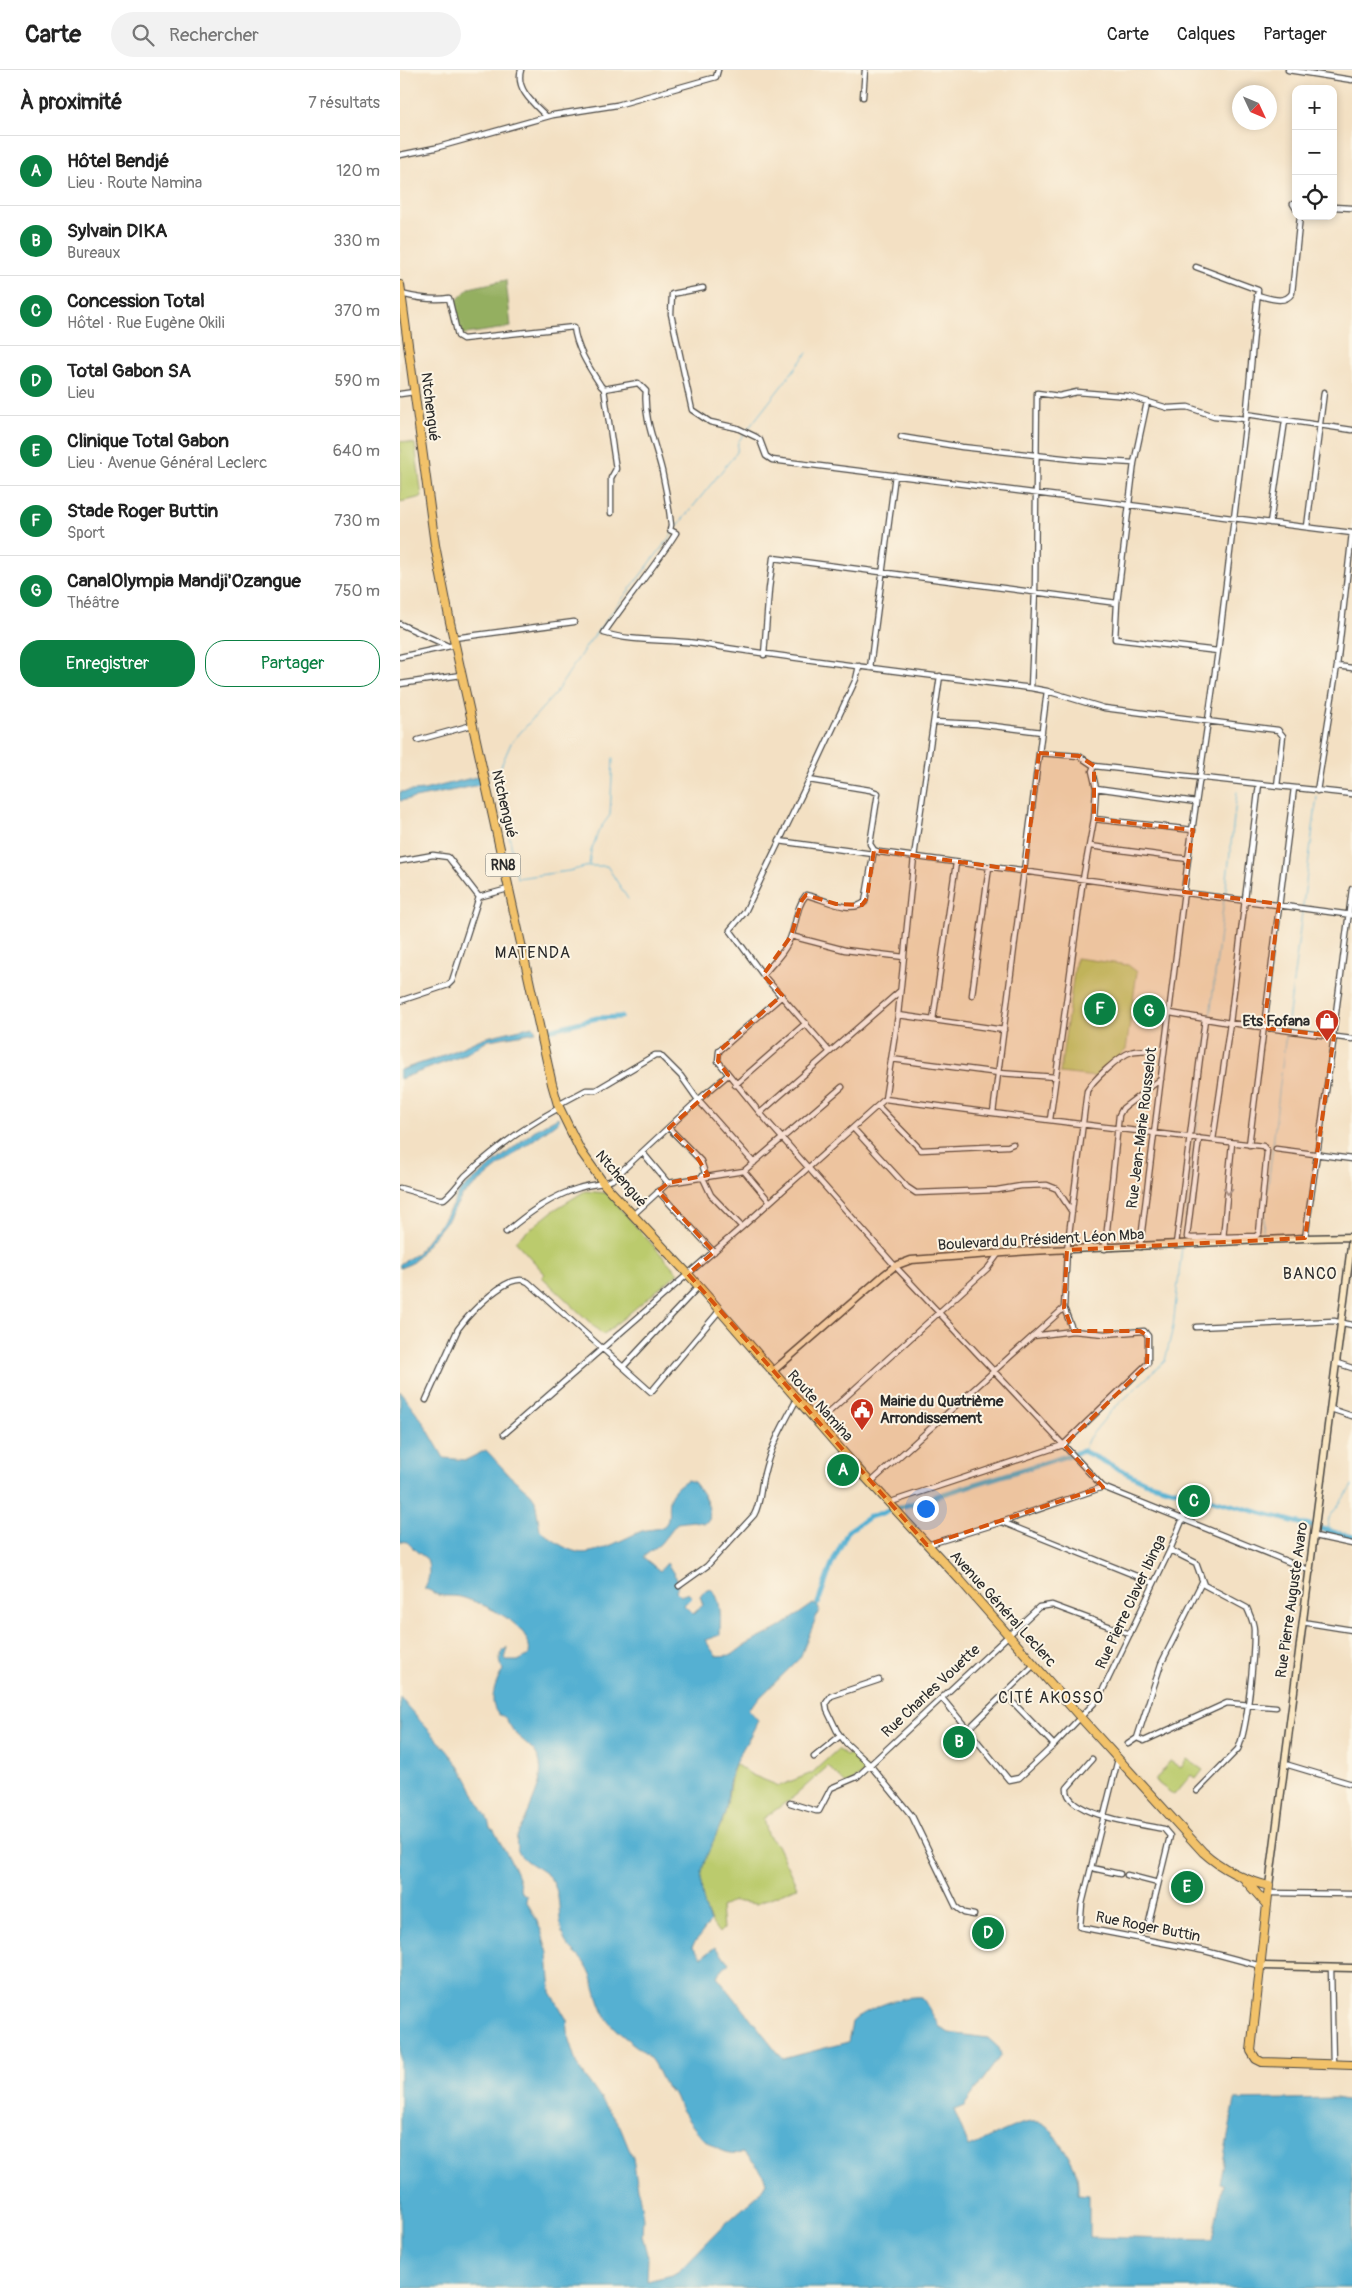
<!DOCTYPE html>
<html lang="fr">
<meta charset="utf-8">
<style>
:root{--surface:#fff;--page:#f2f2f2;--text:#222;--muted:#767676;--line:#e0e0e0;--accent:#0b8043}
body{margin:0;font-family:Pangolin,sans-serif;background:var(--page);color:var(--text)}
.controls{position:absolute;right:15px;top:15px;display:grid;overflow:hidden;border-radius:10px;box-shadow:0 2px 8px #0003}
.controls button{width:45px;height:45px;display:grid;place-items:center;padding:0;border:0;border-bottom:1px solid var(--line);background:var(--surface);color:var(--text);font:25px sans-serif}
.compass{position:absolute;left:832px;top:15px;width:45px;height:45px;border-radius:50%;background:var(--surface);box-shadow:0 2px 8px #0003;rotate:134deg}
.you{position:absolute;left:525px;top:1438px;width:18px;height:18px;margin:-12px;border:4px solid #fff;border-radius:50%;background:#1a73e8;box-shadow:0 0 0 8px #1a73e833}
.badge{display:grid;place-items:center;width:32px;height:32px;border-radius:50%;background:var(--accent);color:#fff;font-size:16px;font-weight:700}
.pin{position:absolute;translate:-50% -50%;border:2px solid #fff;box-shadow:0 1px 5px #0006}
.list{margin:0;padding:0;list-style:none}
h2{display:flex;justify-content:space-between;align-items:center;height:65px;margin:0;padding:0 20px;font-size:21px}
h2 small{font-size:16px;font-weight:400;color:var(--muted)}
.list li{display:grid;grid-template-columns:32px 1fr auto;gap:15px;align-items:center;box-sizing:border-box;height:70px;padding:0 20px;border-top:1px solid var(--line)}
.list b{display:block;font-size:19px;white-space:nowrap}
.list p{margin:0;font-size:16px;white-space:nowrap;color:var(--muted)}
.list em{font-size:16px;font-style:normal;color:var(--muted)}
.actions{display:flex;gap:10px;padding:15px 20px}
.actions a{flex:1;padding:11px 0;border:1px solid var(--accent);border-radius:20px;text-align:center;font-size:18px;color:var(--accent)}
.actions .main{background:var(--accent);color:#fff}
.icon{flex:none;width:28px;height:28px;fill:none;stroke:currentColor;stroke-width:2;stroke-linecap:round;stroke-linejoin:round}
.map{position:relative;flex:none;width:952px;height:2218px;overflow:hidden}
header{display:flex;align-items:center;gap:30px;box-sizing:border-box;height:70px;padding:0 25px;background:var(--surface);border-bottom:1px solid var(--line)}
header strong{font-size:24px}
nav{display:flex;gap:28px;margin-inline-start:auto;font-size:18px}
.search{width:350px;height:45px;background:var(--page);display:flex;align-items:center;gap:12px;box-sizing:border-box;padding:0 18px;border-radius:28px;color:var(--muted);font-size:19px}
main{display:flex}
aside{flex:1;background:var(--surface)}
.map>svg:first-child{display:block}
.green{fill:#bbcb6d;stroke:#737b4c}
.forest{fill:#94af60;stroke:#606d46}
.water{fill:#54b0d2;stroke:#406e7e}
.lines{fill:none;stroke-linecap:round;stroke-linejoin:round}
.stream{stroke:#54b0d2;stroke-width:1}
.canal{stroke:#54b0d2;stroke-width:5}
.street-casing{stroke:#494642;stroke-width:7}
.secondary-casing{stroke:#494642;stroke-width:9}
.primary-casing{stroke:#494642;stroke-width:10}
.street{stroke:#fff;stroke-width:4.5}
.secondary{stroke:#fae7c3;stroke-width:6}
.primary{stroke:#f2c26a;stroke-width:8}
.oneway{stroke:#a0a0a0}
.marked{fill:#d5540f;fill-opacity:0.2;stroke:#d5540f;stroke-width:4;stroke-dasharray:10 6;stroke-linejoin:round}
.labels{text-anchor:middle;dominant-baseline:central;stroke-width:4;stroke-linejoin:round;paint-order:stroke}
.shield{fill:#fcf5e5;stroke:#6a6863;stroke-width:1}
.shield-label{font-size:14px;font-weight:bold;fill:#2b2b2b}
.street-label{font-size:15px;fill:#2b2b2b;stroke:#fcf5e5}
.poi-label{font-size:15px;font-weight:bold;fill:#2b2b2b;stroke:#fcf5e5;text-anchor:end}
.neighbourhood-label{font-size:16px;letter-spacing:1px;fill:#2b2b2b;stroke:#fcf5e5}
</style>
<header>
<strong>Carte</strong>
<div class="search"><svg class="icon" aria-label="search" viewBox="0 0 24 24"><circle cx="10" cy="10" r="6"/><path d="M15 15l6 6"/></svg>Rechercher</div>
<nav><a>Carte</a><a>Calques</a><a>Partager</a></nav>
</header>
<main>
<aside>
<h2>À proximité<small>7 résultats</small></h2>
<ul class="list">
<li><span class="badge">A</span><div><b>Hôtel Bendjé</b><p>Lieu · Route Namina</p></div><em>120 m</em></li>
<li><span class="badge">B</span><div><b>Sylvain DIKA</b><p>Bureaux</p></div><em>330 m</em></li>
<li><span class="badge">C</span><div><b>Concession Total</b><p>Hôtel · Rue Eugène Okili</p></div><em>370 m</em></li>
<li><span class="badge">D</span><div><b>Total Gabon SA</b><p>Lieu</p></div><em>590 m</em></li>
<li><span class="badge">E</span><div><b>Clinique Total Gabon</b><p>Lieu · Avenue Général Leclerc</p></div><em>640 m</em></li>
<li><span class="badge">F</span><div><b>Stade Roger Buttin</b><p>Sport</p></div><em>730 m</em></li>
<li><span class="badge">G</span><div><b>CanalOlympia Mandji'Ozangue</b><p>Théâtre</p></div><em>750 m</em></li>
</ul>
<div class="actions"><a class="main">Enregistrer</a><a>Partager</a></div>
</aside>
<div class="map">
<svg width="952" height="2218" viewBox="0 0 952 2218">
<rect width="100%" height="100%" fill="#fcf5e5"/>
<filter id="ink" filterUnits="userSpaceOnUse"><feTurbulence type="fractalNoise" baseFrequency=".02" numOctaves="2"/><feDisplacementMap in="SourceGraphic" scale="10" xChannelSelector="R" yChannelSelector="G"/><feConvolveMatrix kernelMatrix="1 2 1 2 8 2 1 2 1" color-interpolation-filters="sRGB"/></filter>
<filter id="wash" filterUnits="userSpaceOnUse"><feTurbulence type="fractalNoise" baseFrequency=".0096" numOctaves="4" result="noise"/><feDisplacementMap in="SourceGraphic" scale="20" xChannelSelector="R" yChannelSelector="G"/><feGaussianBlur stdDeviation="1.12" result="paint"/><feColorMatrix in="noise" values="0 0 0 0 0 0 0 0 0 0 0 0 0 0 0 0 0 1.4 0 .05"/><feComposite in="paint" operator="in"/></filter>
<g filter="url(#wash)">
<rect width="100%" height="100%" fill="#f3e0c3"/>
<!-- green -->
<path class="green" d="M 0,371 L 15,374 L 22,427 L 0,432 Z
M 676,888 L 728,895 L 737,902 L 726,980 L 696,1007 L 660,1003 Z
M 185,1121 L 206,1123 L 278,1203 L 203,1265 L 142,1207 L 145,1204 L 115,1171 L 154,1140 Z
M 438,1679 L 446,1686 L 450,1683 L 468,1700 L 447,1715 L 428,1696 L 396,1725 L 363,1749 L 367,1764 L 377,1775 L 397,1817 L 356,1834 L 332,1831 L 321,1838 L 323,1859 L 319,1863 C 300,1839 295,1810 307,1782 C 313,1770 321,1757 325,1743 C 329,1726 329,1710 335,1694 L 352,1705 L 379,1716 L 412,1703 Z
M 787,1689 L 803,1700 L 796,1709 L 791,1705 L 774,1725 L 755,1711 L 770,1691 L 781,1698 Z"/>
<!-- forest -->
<path class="forest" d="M 106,210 L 111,257 L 60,265 L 55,232 L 69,218 Z"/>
<!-- water -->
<path class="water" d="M 80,706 L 80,715 L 0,731 L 0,722 L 24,720 Z
M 133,956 L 136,962 L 89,970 L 62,986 L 0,1009 L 0,1000 L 40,987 L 83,968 Z
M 158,1047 L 159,1051 L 110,1087 L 62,1126 L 49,1148 L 12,1193 L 0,1198 L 0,1194 L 16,1184 L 45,1148 L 60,1121 L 135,1060 Z
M 0,1321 L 22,1350 L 44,1388 L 66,1390 L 86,1380 L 110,1406 L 131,1424 L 135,1430 L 140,1460 C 150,1468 164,1479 177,1482 C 194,1487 226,1467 242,1461 C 248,1459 260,1460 265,1455 C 275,1444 257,1427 287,1410 L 294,1412 C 302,1422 312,1436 309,1450 L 305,1453 L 293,1451 L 277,1453 L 260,1474 L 243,1487 L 260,1501 L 267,1493 L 279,1512 L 276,1521 L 281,1526 L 287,1522 L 292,1527 L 284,1535 L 293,1544 L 303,1535 L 300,1526 L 303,1522 L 311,1519 C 323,1530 320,1549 320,1565 L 305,1570 L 316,1586 L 332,1585 L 344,1576 L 379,1558 L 413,1534 L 418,1536 L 419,1540 L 400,1588 L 348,1639 L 358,1650 C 350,1670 335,1687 330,1708 C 327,1721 328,1734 324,1746 C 306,1793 291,1799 310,1852 L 292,1876 L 302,1887 L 315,1877 L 329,1893 L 317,1906 L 383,1989 L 448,1972 L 452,1952 C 467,1938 502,1925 522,1927 L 540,1957 L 549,1963 L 588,1968 L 599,1978 L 601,1985 L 564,2036 L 554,2040 L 569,2077 C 587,2071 625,2046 642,2053 C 651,2057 657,2070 662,2077 C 674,2093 679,2104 678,2124 L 689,2125 L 689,2167 L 812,2170 L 823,2114 L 819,2113 L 835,2030 L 935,2028 L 952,2031 L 952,2218 L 0,2218 L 0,1627 C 24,1659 60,1686 74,1724 C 79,1736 88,1745 90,1758 L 94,1760 C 100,1774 123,1807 120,1821 L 127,1826 L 126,1830 L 140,1857 L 148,1883 L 151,1922 L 167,1950 L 169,1970 L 177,1995 L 220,2056 L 233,2088 L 243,2148 L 242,2165 L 248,2188 L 247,2211 L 272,2205 L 279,2201 L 324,2155 L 358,2125 L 366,2112 C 362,2100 354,2091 343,2083 C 313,2088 295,2060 280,2038 C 278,2034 277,2029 274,2024 C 271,2019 273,2024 269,2020 C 261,2013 258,1999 252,1991 C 238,1974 217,1966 206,1947 C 196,1930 196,1910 185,1894 C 179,1885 168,1879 164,1869 C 157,1851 162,1831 154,1814 C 146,1797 121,1795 117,1778 C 114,1763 124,1755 128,1743 C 134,1726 143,1712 140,1693 C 138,1680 122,1671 114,1662 C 111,1658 109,1653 106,1649 C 103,1645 100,1646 97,1643 C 88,1630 96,1612 103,1600 C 99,1589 98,1585 107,1577 L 104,1589 L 106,1591 L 118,1591 L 129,1585 C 135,1555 84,1534 61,1527 C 53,1525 45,1527 38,1525 C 33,1523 29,1519 24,1519 C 30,1509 30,1500 27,1489 L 16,1481 L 7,1472 L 0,1471 Z"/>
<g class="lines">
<!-- stream -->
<path class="stream" d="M 275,459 L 337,382 L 338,372 L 407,283
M 98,703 L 111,673 L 155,624 L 187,575 L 273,463
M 89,707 L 98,703 L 117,808 L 169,801 L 189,796 L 207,796 L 228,829
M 189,795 L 191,781 L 199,760 L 210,745 L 213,688
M 825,826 L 837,722
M 810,947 L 824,829
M 887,959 L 917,727
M 796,1066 L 809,951
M 862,1167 L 886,963
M 783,1171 L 795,1070
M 683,1381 L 689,1368 L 711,1341 L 765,1291 L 773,1257 L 782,1177
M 927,1460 L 929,1448 L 952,1416"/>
<!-- canal -->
<path class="canal" d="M 145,961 L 197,948 L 221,947
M 418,1533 L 431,1496 L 448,1461 L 469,1447 L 683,1381 L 745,1412 L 952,1467"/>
</g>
</g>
<g filter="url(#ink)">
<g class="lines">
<!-- street casing -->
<g class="street-casing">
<path id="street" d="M 121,0 C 115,19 134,34 146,46
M 888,0 L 952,10
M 463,27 L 465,0
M 0,85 L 35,78 L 153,45 L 217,35 L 316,7 L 318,0
M 893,134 L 896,139
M 933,137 L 952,138
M 303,218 L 272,224 L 271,244 L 292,340 L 310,352 L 337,358 L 356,367 L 360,370 L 366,386 L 372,390 L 952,463
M 1,224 C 17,228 33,231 49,228 L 58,266 L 63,269 L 174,257 C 176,278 190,299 201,316 L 204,319 L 238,313 L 246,321 C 243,347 256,376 262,401 C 266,419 269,437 271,455 L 270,460 L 276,463 C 254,498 227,529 204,563 C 233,572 265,569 295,573 C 406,591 519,604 631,618
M 857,225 C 869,228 885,235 892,223 L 900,146
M 204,319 L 216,399 L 211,408 L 211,443
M 0,324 L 14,322
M 747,332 L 734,393 L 717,533 L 715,569 L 818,581
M 846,344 L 952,360
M 501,367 L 562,377 L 681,390 L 734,393
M 870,453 L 885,351
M 907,457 L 924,322
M 0,554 L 48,576
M 54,568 L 174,552
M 364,585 L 369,519 L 373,488 L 717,533
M 0,587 L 55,575
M 937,596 L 952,598
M 470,598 L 495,405
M 0,614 L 61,605
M 647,621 L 704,638 L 878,660 L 883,666 L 877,716
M 534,652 L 577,654 L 642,662
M 18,670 L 72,655
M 639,683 L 679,686 L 694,696
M 409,710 L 470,720 L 478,723 L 470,774 L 474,780 L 479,782 L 952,845
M 696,718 L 796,732
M 917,721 L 937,596 L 952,463
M 694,749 L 793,760
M 379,771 L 473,784
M 690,776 L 788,789
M 0,791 L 33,785 L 48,787 L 79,827
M 79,827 L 108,819
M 391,866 L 445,880 L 504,887
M 363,905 C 373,893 386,881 391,866 C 397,852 396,837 406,825 C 423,828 450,845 465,832 L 474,780
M 572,925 L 589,797
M 382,926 L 319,981 L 318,991 L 360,1043 L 495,1196 L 703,1417 L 911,1501
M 0,931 L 48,915 L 52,911 L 79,827
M 770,943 L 830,953 L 952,969
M 498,945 L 604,960
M 533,950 L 556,793
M 933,966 L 952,819
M 429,981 L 363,905 L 330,860 L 345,842 L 409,710 L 456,609 L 459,596
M 491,989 L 599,1003 L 656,1007
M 335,1015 L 406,953
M 485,1029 C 611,1046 737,1061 863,1076 L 867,1081 L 859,1163 L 856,1166 L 791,1168 L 787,1167 L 799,1068
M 158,1035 L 186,1020 L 196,1020 L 255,985 L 260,985 L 281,1006 L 298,1030 L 328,1005
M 478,1036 L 521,1080 L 608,1076 L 613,1074
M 360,1043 L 500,921
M 593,1043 L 647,621 L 631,618 L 635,521 L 637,323 L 659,326 L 677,322 L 728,326 L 768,338 L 788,337 L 814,346 L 846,349
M 650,1050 L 683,809 L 694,749 L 696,718 L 692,701 L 694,696 L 952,724
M 269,1058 L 301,1091 L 306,1106
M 453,1058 L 507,1117 L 516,1123 L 597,1120 L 621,1116 L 647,1115 L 657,1119 L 672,1142
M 813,1070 L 830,953 L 859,714
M 849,1075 L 894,718
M 876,1079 L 952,1089
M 243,1083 L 268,1113
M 344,1101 L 370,1132
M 302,1106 L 311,1125 L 342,1157
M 0,1118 L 39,1129 L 44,1129 C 52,1123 58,1114 65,1106 C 93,1080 126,1056 159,1038
M 258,1121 L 314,1182
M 234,1144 L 268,1113 L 344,1101 L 442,1017
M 106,1162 C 127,1144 151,1126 179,1118 C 190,1114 201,1115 212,1110 L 298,1030 L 354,1093
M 905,1168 L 934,966
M 823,1169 L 832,1073
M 776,1174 L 805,949
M 740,1177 L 788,789 L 818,581 L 846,349 L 858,220 L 796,197
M 705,1179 L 719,1045 L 723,1038 L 761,1009
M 796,1257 L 934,1251 L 952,1255
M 673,1261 L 664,1238 L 667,1180 L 687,1021 C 693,1010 719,986 731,982 C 737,980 744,981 750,980
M 937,1293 L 952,1298
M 223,1297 L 299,1216
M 26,1330 L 58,1259 C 69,1244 109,1200 128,1212 L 251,1322 L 320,1240
M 931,1339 L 952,1346
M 418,1352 L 588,1198 L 599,1183
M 104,1364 L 342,1157 L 485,1029 L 498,945 L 514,787 L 540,606
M 470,1413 L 664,1238
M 488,1433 L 663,1375 L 748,1293 L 748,1266 L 744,1261 L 705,1264 L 673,1261 L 633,1266
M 602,1452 L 754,1513
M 915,1466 L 952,1474
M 527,1475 L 602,1452 L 703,1417
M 770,1480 L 796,1493 L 804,1515 L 847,1538 C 850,1545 854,1553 854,1560 C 854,1585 848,1658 838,1679 L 797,1721
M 279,1516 L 307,1496 L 354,1445 C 361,1433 360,1418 364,1404 C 370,1378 384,1353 397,1329
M 902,1552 L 952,1560
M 479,1610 L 431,1626 L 426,1633 L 427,1640 L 437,1661 L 446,1673 L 470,1695 L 512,1746 L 556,1837 L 564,1843 L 574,1845
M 605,1624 L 654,1675
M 542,1628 L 609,1710 L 619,1708 L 654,1675 L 699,1628 L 770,1480 L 795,1419
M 567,1660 L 634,1595
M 737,1668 L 744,1671 L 827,1633 L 876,1637
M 728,1674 L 737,1668 L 761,1594 L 802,1512
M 414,1687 L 440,1666
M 692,1689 L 667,1718 C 664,1745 745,1755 764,1759 L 770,1766 L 747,1860
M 718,1689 L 682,1834 L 680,1857 L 805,1881 L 861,1896
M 885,1694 L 952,1714
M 390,1733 L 416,1741 L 419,1741 L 431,1718 L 457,1707 L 639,1537 L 652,1535 L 730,1564
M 692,1798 L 720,1804
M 727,1805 L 758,1813
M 869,1823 L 952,1824
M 931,1898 L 933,1994"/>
</g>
<!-- secondary casing -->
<g class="secondary-casing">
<path id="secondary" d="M 372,1302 L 485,1204 L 495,1196 L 511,1190 L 630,1181 L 905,1168 L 952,1167
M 869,1816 L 952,1168
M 861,1896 L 952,1898"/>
</g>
<!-- primary casing -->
<g class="primary-casing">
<path id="primary" d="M 0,215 L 35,475 L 50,552 L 152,1014 L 158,1035 L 180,1080 L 204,1114 L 288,1204 L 458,1399 L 561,1511 L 681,1648 L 803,1782 C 823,1800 844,1810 869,1816 L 851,1981 L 856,1989 L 862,1992 L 952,1995
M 845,1810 L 867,1835"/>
</g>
<!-- street -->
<use href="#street" class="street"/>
<!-- secondary -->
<use href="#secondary" class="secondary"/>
<!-- primary -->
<use href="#primary" class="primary"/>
</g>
<!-- one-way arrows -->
<defs><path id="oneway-chevron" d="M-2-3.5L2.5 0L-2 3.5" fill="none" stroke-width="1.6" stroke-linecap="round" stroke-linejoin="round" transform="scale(1.25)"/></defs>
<use class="oneway" href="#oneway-chevron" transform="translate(828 1121) rotate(95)"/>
</g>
<!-- marked area -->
<path class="marked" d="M 639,683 L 679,686 L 694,696 L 694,749 L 793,760 L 784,822 L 879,834 L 864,958 L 934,966 L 905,1168 L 667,1180 L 664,1238 L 673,1261 L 740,1261 L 748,1266 L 747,1295 L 664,1375 L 703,1417 L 527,1475 L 288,1204 L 314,1182 L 258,1121 L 268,1113 L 308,1105 L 295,1084 L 269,1058 L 328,1005 L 318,991 L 319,981 L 382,925 L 363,905 L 391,866 L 402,830 L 406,825 L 436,834 L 462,835 L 467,828 L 474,780 L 625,801 Z"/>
<!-- icons -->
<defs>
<g id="shop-pin" transform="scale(1.25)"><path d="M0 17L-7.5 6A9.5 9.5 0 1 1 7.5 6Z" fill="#c8321e" stroke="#fcf5e5"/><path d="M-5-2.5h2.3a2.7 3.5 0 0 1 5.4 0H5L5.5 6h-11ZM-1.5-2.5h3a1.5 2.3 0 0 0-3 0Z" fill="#fff"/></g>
<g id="civic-pin" transform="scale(1.25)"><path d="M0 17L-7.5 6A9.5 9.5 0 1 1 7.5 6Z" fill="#c8321e" stroke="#fcf5e5"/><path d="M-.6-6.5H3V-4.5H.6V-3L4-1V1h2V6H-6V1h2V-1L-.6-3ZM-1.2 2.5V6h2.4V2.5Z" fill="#fff"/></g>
</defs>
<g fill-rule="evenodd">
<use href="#shop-pin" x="927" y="951"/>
<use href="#civic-pin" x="462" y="1340"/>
</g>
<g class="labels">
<!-- shield labels -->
<rect class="shield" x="85.5" y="783.5" width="35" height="23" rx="4"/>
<g class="shield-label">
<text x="103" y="795">RN8</text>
</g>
<!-- street labels -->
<g class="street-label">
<text transform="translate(30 337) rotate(83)">Ntchengué</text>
<text transform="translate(104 734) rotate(77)">Ntchengué</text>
<text transform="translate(742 1058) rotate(-83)">Rue Jean-Marie Rousselot</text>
<text transform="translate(221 1109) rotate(49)">Ntchengué</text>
<text transform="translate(641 1170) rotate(-3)">Boulevard du Président Léon Mba</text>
<text transform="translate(420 1336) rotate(48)">Route Namina</text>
<text transform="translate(892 1530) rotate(-82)">Rue Pierre Auguste Avaro</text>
<text transform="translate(731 1532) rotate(-65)">Rue Pierre Claver Ibinga</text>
<text transform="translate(603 1539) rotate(48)">Avenue Général Leclerc</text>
<text transform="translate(531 1621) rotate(-43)">Rue Charles Vouette</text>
<text transform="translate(748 1857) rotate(11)">Rue Roger Buttin</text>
</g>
<!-- poi labels -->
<g class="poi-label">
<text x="910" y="951">Ets Fofana</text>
<text x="480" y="1331" text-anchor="start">Mairie du Quatrième<tspan x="480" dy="17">Arrondissement</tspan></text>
</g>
<!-- neighbourhood labels -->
<g class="neighbourhood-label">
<text x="133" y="883">MATENDA</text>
<text x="910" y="1204">BANCO</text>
<text x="651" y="1628">CITÉ AKOSSO</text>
</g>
</g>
</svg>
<div class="controls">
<button>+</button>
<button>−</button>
<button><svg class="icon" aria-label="locate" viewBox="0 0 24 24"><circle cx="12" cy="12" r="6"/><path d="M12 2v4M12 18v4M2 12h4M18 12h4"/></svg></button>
</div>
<svg class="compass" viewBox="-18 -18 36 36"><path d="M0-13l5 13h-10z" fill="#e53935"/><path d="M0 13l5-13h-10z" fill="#767676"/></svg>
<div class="you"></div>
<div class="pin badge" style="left:443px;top:1400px">A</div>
<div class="pin badge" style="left:559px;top:1672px">B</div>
<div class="pin badge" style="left:794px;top:1431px">C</div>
<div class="pin badge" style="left:588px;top:1863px">D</div>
<div class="pin badge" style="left:787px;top:1817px">E</div>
<div class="pin badge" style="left:700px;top:939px">F</div>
<div class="pin badge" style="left:749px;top:941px">G</div>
</div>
</main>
